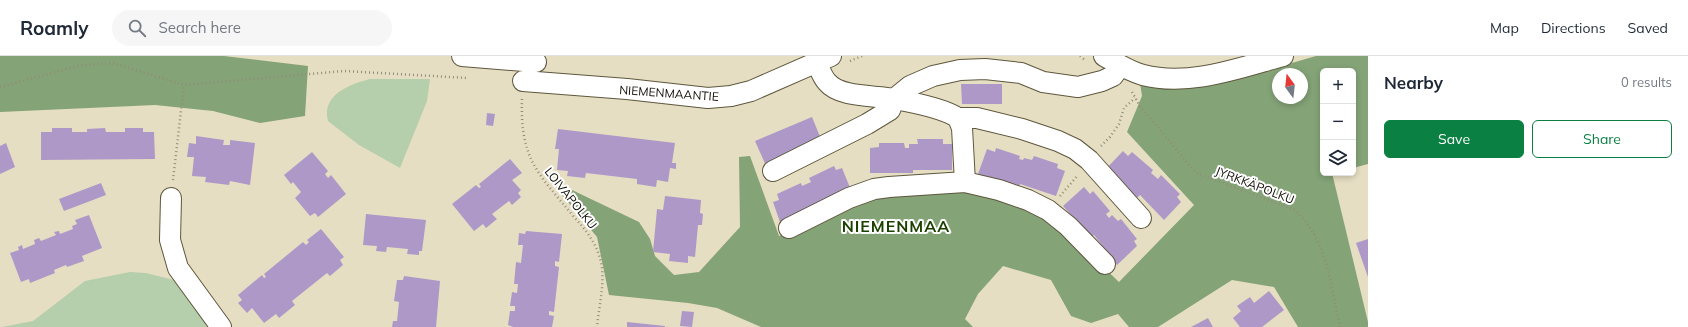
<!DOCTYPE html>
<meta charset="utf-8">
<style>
:root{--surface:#fff;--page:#f6f6f7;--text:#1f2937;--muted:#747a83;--line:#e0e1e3;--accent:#0b8043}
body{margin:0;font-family:Mulish,sans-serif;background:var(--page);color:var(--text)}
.controls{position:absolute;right:12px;top:12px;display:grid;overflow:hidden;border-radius:6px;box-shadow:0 2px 6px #0003}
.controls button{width:36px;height:36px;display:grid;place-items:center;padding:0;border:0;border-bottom:1px solid var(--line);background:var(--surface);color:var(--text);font:20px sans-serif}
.compass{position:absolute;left:1272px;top:12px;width:36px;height:36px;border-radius:50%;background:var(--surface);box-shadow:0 2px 6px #0003;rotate:345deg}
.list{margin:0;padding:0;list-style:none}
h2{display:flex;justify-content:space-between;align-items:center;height:52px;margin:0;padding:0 16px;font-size:17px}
h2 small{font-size:13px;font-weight:400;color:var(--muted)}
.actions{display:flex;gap:8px;padding:12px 16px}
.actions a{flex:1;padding:9px 0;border:1px solid var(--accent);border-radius:6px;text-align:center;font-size:14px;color:var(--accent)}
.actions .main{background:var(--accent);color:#fff}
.icon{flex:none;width:22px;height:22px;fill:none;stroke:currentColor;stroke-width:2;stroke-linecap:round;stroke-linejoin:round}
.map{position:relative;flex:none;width:1368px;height:271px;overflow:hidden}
header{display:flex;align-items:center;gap:24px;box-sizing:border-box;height:56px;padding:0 20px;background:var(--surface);border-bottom:1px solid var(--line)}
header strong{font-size:19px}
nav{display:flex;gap:22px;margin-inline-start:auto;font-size:14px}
.search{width:280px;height:36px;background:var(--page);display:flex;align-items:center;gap:10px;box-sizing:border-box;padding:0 14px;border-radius:22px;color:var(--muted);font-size:15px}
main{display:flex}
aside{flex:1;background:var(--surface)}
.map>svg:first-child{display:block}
.green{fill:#b5ceab}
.forest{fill:#84a377;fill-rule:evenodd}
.building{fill:#ae98c8}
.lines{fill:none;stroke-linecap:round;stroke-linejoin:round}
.minor-casing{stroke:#5e573e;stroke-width:22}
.path{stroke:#928c78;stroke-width:2.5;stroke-dasharray:1 3;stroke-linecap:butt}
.minor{stroke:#fff;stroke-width:20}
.labels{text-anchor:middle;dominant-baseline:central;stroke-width:4;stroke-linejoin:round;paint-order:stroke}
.street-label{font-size:12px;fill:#0f0c04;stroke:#fff}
.district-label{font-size:16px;font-weight:bold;letter-spacing:1px;fill:#1b4100;stroke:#fff}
</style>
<header>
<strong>Roamly</strong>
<div class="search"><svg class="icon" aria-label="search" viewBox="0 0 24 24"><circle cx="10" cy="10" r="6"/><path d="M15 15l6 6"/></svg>Search here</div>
<nav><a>Map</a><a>Directions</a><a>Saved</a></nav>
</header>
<main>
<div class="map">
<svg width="1368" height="271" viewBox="0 0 1368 271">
<rect width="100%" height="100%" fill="#e6dec2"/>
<!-- green -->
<path class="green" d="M 370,23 L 430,23 L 427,45 L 400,112 L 359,89 L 328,65 C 321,39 350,28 370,23 Z
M 130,216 L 146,217 L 174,224 L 208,271 L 2,271 L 33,265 L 85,225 Z"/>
<!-- forest -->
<path class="forest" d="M 0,0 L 224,0 L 308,10 L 305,60 L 260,67 L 213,55 L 155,49 L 0,56 Z
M 1316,0 L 1368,0 L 1368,108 L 1353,112 L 1353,15 L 1323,15 L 1323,117 L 1332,117 L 1368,266 L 1368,271 L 1298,271 L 1274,231 L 1232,224 L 1158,271 L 1129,271 L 1118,258 L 1091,267 L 1071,260 L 1051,224 L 1003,210 L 978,238 L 965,263 L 973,271 L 761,271 L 717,252 L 688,247 L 609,239 L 597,181 L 549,123 L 639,166 L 650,183 L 655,200 L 674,219 L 699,216 L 740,171 L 739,101 L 750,100 L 779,180 L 857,143 L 893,134 L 991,135 L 1063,172 L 1119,226 L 1194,149 L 1127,76 L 1142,40 L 1140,27 L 1181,32 L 1211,30 ZM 1278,18 L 1302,18 L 1302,42 L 1278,42 Z"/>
<!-- building -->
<path class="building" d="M 961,28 L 1002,28 L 1002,48 L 962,48 Z
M 487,57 L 495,58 L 493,70 L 486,69 Z
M 812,61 L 823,88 L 767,112 L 755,85 Z
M 52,72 L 72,72 L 72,76 L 87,76 L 87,73 L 105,72 L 106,76 L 125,76 L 125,72 L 143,72 L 143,76 L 154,76 L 155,103 L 41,104 L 41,76 L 52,76 Z
M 558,73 L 675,87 L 672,107 L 676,107 L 676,113 L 670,112 L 668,126 L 657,124 L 656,131 L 637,128 L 637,123 L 586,117 L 585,122 L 567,120 L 568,115 L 557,114 L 559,93 L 555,93 Z
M 196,80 L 224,84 L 223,89 L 230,89 L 230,84 L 255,87 L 250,129 L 230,125 L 229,129 L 205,126 L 206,121 L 192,120 L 194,101 L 187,101 L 189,87 L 196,88 Z
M 917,83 L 943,83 L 943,88 L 952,88 L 952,114 L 913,114 L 913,117 L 870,117 L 870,92 L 879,91 L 879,87 L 904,87 L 905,92 L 909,92 L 909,88 L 918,88 Z
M 6,87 L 15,111 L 0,118 L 0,90 Z
M 996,92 L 1020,100 L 1019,103 L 1023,104 L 1024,102 L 1032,104 L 1034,100 L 1058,108 L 1057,112 L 1065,115 L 1056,140 L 1020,128 L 1019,132 L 978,118 L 987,93 L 995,96 Z
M 1123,95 L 1128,100 L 1132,96 L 1153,114 L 1151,117 L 1158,123 L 1161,119 L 1180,138 L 1177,141 L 1181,146 L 1164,164 L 1140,139 L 1136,143 L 1105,114 Z
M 312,96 L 328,115 L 325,118 L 328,122 L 331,119 L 346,138 L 318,161 L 315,157 L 310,160 L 295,142 L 301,136 L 293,126 L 291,128 L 284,119 Z
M 510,103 L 522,117 L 512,124 L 521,134 L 518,137 L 521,141 L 512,149 L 509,145 L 492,158 L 497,163 L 486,172 L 483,168 L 474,175 L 452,148 L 476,129 L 479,132 L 481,131 L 479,128 Z
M 834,110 L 836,114 L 842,112 L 851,134 L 781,169 L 773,146 L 779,144 L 777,138 L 801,127 L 802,130 L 811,126 L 809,122 Z
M 101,127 L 106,139 L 64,155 L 59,143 Z
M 1084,131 L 1090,138 L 1093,135 L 1110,155 L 1106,158 L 1109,162 L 1112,159 L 1118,165 L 1121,163 L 1137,183 L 1134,185 L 1137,190 L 1117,209 L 1094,179 L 1091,181 L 1063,150 Z
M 665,140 L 701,144 L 700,157 L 703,158 L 702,169 L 698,169 L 695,201 L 688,200 L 688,207 L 669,205 L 670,198 L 653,196 L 657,153 L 663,154 Z
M 366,158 L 426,164 L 422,195 L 419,195 L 419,199 L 407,198 L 408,193 L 387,191 L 386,196 L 376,195 L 377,190 L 363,189 Z
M 89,159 L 102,192 L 82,200 L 84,205 L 67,211 L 66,209 L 54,214 L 55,217 L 30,227 L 29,223 L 21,226 L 10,197 L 19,194 L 18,191 L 22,189 L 23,193 L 35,188 L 34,184 L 39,182 L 41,185 L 56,179 L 54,176 L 59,175 L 60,178 L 73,173 L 72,170 L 77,168 L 75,164 Z
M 321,173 L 344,201 L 340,204 L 343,209 L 330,220 L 327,217 L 292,245 L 295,249 L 279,262 L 276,258 L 264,267 L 252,252 L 247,257 L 238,247 L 242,244 L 238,239 L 262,219 L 264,222 L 266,221 L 264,218 L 303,186 L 306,189 L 309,186 L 307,184 Z
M 526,175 L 562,178 L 559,206 L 555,205 L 555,210 L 559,211 L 554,256 L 549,255 L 549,259 L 554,260 L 552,271 L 513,271 L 508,269 L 510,255 L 515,255 L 515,250 L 510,250 L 512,236 L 517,237 L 518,228 L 514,228 L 516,206 L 521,207 L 523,189 L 518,189 L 519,177 L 525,178 Z
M 1368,183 L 1368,221 L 1356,187 Z
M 404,220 L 440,225 L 436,271 L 392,271 L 393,265 L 397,265 L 399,246 L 394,245 L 397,224 L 403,224 Z
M 1269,235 L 1284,254 L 1262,271 L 1240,271 L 1233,262 L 1241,255 L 1237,250 L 1250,241 L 1254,247 Z
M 682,255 L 694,256 L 692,271 L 680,270 Z
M 1208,262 L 1213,271 L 1191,271 Z
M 627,266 L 665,270 L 665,271 L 627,271 Z"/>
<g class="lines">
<!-- minor casing -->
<g class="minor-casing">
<path id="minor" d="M 462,0 L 536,6
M 1104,0 C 1117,7 1128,15 1143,19 C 1189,31 1239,12 1283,0
M 817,7 C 820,13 822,21 827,26 C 840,42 875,39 894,43 C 911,46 945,53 958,62 L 962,72 L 965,126
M 523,25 L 627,33 L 708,42 L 731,40 L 751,35 L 831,0
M 958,62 L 977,62 L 1022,73 L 1058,85 L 1075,93 L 1089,104 L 1141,162
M 773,115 L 867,68 L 890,54 L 894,43 L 910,30 L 933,20 L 960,14 L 985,13 L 1021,17 L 1043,26 L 1078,31 L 1102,25 L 1113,20 L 1120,10
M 171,142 L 170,184 L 178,212 L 221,271
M 789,172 L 849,142 L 874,133 L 889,131 L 965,126 L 999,134 L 1028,144 L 1048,154 L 1068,170 L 1105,208"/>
</g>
<!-- path -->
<path class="path" d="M 1080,0 L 1086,5
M 850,5 L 862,0
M 0,31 L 81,9 L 113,7 L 184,29 L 344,15 L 468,22
M 1132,36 L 1140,50 L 1196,117 L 1295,154 C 1327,183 1331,230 1340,271
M 522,43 C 520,104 538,117 574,161 C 584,172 594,184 599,199 C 607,221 599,248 597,271
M 1101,90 L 1110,81 L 1119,68 L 1124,52 L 1135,42
M 173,124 L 184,29
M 1060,140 L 1078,119"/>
<!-- minor -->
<use href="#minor" class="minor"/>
</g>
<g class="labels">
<!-- street labels -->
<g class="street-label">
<text transform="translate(669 37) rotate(4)">NIEMENMAANTIE</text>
<text transform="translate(1255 129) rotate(21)">JYRKKÄPOLKU</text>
<text transform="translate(571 142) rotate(51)">LOIVAPOLKU</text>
</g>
<!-- district labels -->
<g class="district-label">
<text x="896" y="170">NIEMENMAA</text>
</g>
</g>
</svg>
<div class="controls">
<button>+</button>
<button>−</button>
<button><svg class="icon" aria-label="layers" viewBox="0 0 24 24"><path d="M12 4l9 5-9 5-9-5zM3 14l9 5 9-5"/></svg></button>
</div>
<svg class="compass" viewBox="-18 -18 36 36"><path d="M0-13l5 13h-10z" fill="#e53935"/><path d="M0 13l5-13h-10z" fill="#747a83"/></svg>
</div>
<aside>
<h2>Nearby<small>0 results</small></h2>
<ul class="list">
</ul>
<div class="actions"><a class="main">Save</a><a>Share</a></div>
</aside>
</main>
